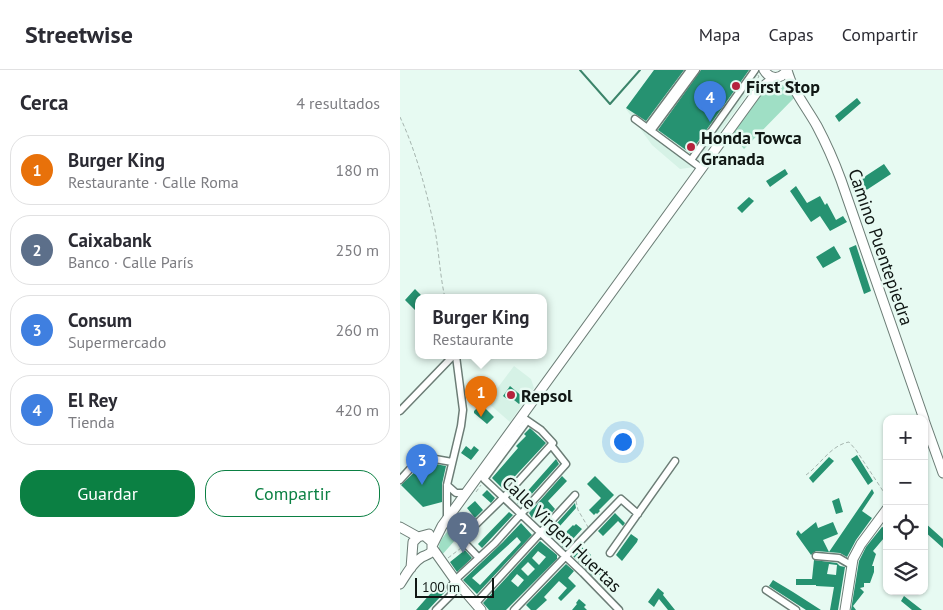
<!DOCTYPE html>
<html lang="es">
<meta charset="utf-8">
<style>
:root{--surface:#fff;--page:#f7f7f7;--text:#2b2b33;--muted:#7c7c81;--line:#e1e1e2;--accent:#0b8043}
body{margin:0;font-family:"PT Sans",sans-serif;background:var(--page);color:var(--text)}
.controls{position:absolute;right:15px;bottom:15px;display:grid;overflow:hidden;border-radius:10px;box-shadow:0 1px 4px #0004}
.controls button{width:45px;height:45px;display:grid;place-items:center;padding:0;border:0;border-bottom:1px solid var(--line);background:var(--surface);color:var(--text);font:25px sans-serif}
.scale{position:absolute;left:15px;bottom:12px;width:79px;box-sizing:border-box;padding-left:5px;border:2px solid #101714;border-top:0;font-size:14px;line-height:18px;white-space:nowrap;color:#101714;-webkit-text-stroke:4px #e7faf2;paint-order:stroke}
.you{position:absolute;left:222px;top:371px;width:18px;height:18px;margin:-12px;border:4px solid #fff;border-radius:50%;background:#1a73e8;box-shadow:0 0 0 8px #1a73e833}
.badge{display:grid;place-items:center;width:32px;height:32px;border-radius:50%;background:var(--accent);color:#fff;font-size:16px;font-weight:700}
.pin{position:absolute;translate:-50% -41px;filter:drop-shadow(0 1px 2px #0008)}
.pin::after{content:'';position:absolute;top:26px;width:18px;height:15px;background:inherit;clip-path:polygon(0 0,100% 0,50% 100%)}
.popup{position:absolute;left:15px;top:224px;width:132px;height:65px;box-sizing:border-box;display:grid;place-content:center;border-radius:10px;background:var(--surface);filter:drop-shadow(0 1px 4px #0005);font-size:16px;white-space:nowrap;color:var(--muted)}
.popup b{font-size:19px;color:var(--text)}
.popup::after{content:'';position:absolute;left:50%;top:100%;margin-left:-10px;border:10px solid transparent;border-top-color:var(--surface)}
.list{margin:0;padding:0;list-style:none}
h2{display:flex;justify-content:space-between;align-items:center;height:65px;margin:0;padding:0 20px;font-size:21px}
h2 small{font-size:16px;font-weight:400;color:var(--muted)}
.list li{display:grid;grid-template-columns:32px 1fr auto;gap:15px;align-items:center;box-sizing:border-box;height:70px;margin:0 10px 10px;padding:0 10px;border:1px solid var(--line);border-radius:20px}
.list b{display:block;font-size:19px;white-space:nowrap}
.list p{margin:0;font-size:16px;white-space:nowrap;color:var(--muted)}
.list em{font-size:16px;font-style:normal;color:var(--muted)}
.actions{display:flex;gap:10px;padding:15px 20px}
.actions a{flex:1;padding:11px 0;border:1px solid var(--accent);border-radius:20px;text-align:center;font-size:18px;color:var(--accent)}
.actions .main{background:var(--accent);color:#fff}
.icon{flex:none;width:28px;height:28px;fill:none;stroke:currentColor;stroke-width:2;stroke-linecap:round;stroke-linejoin:round}
.map{position:relative;flex:none;width:543px;height:540px;overflow:hidden}
header{display:flex;align-items:center;gap:30px;box-sizing:border-box;height:70px;padding:0 25px;background:var(--surface);border-bottom:1px solid var(--line)}
header strong{font-size:24px}
nav{display:flex;gap:28px;margin-inline-start:auto;font-size:18px}
main{display:flex}
aside{flex:1;background:var(--surface)}
.map>svg:first-child{display:block}
.built{fill:#d6f2e6}
.green{fill:#9fdfc5}
.lines{fill:none;stroke-linecap:round;stroke-linejoin:round}
.stream{stroke:#3b846a;stroke-width:2}
.building{fill:#269271;fill-rule:evenodd}
.street-casing{stroke:#6c7d76;stroke-width:9}
.secondary-casing{stroke:#6c7d76;stroke-width:11}
.path{stroke:#a6b5af;stroke-width:1;stroke-dasharray:4 2.5;stroke-linecap:butt}
.street{stroke:#fff;stroke-width:6}
.secondary{stroke:#fff;stroke-width:9}
.poi-dot{fill:#b5233d;stroke:#e7faf2;stroke-width:2}
.labels{text-anchor:middle;dominant-baseline:central;stroke-width:5;stroke-linejoin:round;paint-order:stroke}
.poi-label{font-size:18px;font-weight:bold;fill:#101714;stroke:#e7faf2;text-anchor:start}
.street-label{font-size:18px;fill:#101714;stroke:#e7faf2}
</style>
<header>
<strong>Streetwise</strong>
<nav><a>Mapa</a><a>Capas</a><a>Compartir</a></nav>
</header>
<main>
<aside>
<h2>Cerca<small>4 resultados</small></h2>
<ul class="list">
<li><span class="badge" style="background:#e8710a">1</span><div><b>Burger King</b><p>Restaurante · Calle Roma</p></div><em>180 m</em></li>
<li><span class="badge" style="background:#5c6f8a">2</span><div><b>Caixabank</b><p>Banco · Calle París</p></div><em>250 m</em></li>
<li><span class="badge" style="background:#3f7fe0">3</span><div><b>Consum</b><p>Supermercado</p></div><em>260 m</em></li>
<li><span class="badge" style="background:#3f7fe0">4</span><div><b>El Rey</b><p>Tienda</p></div><em>420 m</em></li>
</ul>
<div class="actions"><a class="main">Guardar</a><a>Compartir</a></div>
</aside>
<div class="map">
<svg width="543" height="540" viewBox="0 0 543 540">
<rect width="100%" height="100%" fill="#e7faf2"/>
<!-- built -->
<path class="built" d="M 254,0 L 358,0 L 356,9 L 352,18 L 294,97 L 280,99 L 252,75 L 226,39 Z
M 114,296 L 131,309 L 134,318 L 110,352 L 87,332 Z"/>
<!-- green -->
<path class="green" d="M 379,14 L 386,16 L 395,27 L 344,79 L 331,64 L 364,19 L 371,15 Z
M 48,461 L 57,468 L 41,486 C 36,475 41,469 48,461 Z"/>
<g class="lines">
<!-- stream -->
<path class="stream" d="M 180,0 L 210,34 L 240,0"/>
</g>
<!-- building -->
<path class="building" d="M 254,0 L 284,0 L 246,51 L 226,38 Z
M 301,0 L 349,0 L 290,83 L 258,60 Z
M 457,28 L 461,33 L 439,52 L 435,46 Z
M 484,94 L 491,104 L 465,121 L 458,111 Z
M 385,99 L 388,104 L 370,117 L 366,111 Z
M 396,116 L 407,133 L 420,126 L 425,135 L 427,133 L 436,150 L 443,146 L 447,152 L 430,161 L 420,146 L 411,152 L 390,121 Z
M 349,127 L 354,131 L 342,143 L 337,138 Z
M 456,175 L 471,221 L 464,224 L 449,178 Z
M 434,176 L 441,188 L 423,198 L 416,187 Z
M 15,219 L 24,228 L 18,228 L 18,243 L 5,230 Z
M 110,316 L 124,328 L 119,334 L 109,326 L 107,329 L 103,326 Z
M 81,334 L 94,347 L 87,354 L 74,343 L 74,341 Z
M 130,358 L 146,373 L 103,419 L 92,408 L 118,378 L 116,376 L 126,366 L 124,364 Z
M 66,376 L 71,380 L 74,376 L 79,380 L 71,390 L 61,383 Z
M 457,385 L 473,411 L 468,415 L 451,389 Z
M 429,387 L 434,391 L 413,413 L 409,408 Z
M 156,389 L 159,394 L 121,436 L 117,433 Z
M 25,392 L 46,396 L 42,414 L 42,432 L 23,437 L 1,415 Z
M 162,406 L 167,411 L 148,431 L 155,439 L 150,445 L 142,438 L 132,448 L 129,443 Z
M 195,406 L 214,425 L 199,440 L 200,441 L 197,444 L 196,443 L 194,445 L 189,440 L 201,428 L 187,414 Z
M 472,419 L 474,423 L 462,441 L 472,448 L 456,470 L 447,487 L 440,483 L 416,481 L 411,485 L 396,464 L 398,460 L 401,464 L 416,452 L 418,458 L 433,452 L 438,464 L 423,470 L 429,482 Z
M 87,420 L 95,428 L 91,433 L 82,425 Z
M 439,428 L 443,442 L 436,444 L 432,431 Z
M 75,431 L 83,440 L 75,448 L 67,438 Z
M 175,433 L 176,438 L 151,466 L 148,463 Z
M 109,442 L 113,445 L 82,478 L 78,474 Z
M 215,443 L 225,453 L 223,456 L 218,451 L 203,466 L 198,461 L 199,460 Z
M 524,452 L 543,469 L 543,478 L 524,461 Z
M 121,453 L 132,465 L 77,524 L 63,510 L 103,472 ZM 117,467 L 121,472 L 80,515 L 72,508 Z
M 176,454 L 182,459 L 171,471 L 172,472 L 165,479 L 159,473 L 165,466 L 166,462 L 173,455 L 174,456 Z
M 482,457 L 485,458 L 484,468 L 473,481 L 476,484 L 472,496 L 474,496 L 474,502 L 470,513 L 464,513 L 464,517 L 460,518 L 464,522 L 453,536 L 456,540 L 451,540 L 459,491 L 466,477 Z
M 231,464 L 238,469 L 237,472 L 222,491 L 216,485 Z
M 140,471 L 157,485 L 157,489 L 106,540 L 89,540 L 83,533 ZM 138,481 L 146,487 L 139,495 L 132,488 ZM 128,492 L 135,499 L 128,506 L 121,499 ZM 117,504 L 124,510 L 118,517 L 111,511 Z
M 182,477 L 191,485 L 186,490 L 196,500 L 199,496 L 205,501 L 200,506 L 196,502 L 193,506 L 173,486 Z
M 65,480 L 72,488 L 57,502 L 50,492 Z
M 414,490 L 437,493 L 440,496 L 445,497 L 438,540 L 430,540 L 434,517 L 416,516 L 416,515 L 396,515 L 396,509 L 412,509 ZM 429,494 L 437,495 L 436,505 L 427,504 Z
M 166,494 L 174,501 L 168,508 L 176,516 L 161,531 L 158,528 L 167,518 L 159,511 L 144,527 L 147,530 L 136,540 L 131,540 L 126,535 Z
M 373,510 L 393,522 L 421,540 L 406,540 L 369,516 Z
M 39,514 L 46,521 L 43,524 L 28,540 L 16,540 Z
M 258,518 L 264,523 L 263,525 L 275,540 L 268,540 L 259,529 L 254,537 L 248,532 Z
M 504,526 L 522,540 L 512,540 L 501,531 Z
M 179,529 L 186,535 L 184,537 L 187,540 L 172,540 L 177,534 L 176,533 Z"/>
<g class="lines">
<!-- street casing -->
<g class="street-casing">
<path id="street" d="M 235,49 L 297,95
M 247,58 L 290,0
M 251,61 L 296,0
M 291,90 L 355,0
M 0,341 L 53,286
M 127,351 L 84,409 L 183,503 L 219,540
M 0,410 L 19,389 L 24,387 L 52,392
M 47,415 L 56,423 L 65,423
M 47,448 L 47,415 L 61,356 L 63,340 L 56,286
M 210,483 L 275,391
M 416,486 L 439,488 L 451,495
M 79,488 L 61,469 L 106,425 L 153,373 L 141,360 L 125,349
M 366,520 L 396,540
M 53,523 L 51,517 L 55,510 L 95,473 L 166,394 L 151,375
M 75,534 L 175,425
M 36,540 L 53,523
M 114,540 L 221,429 L 238,444"/>
</g>
<!-- secondary casing -->
<g class="secondary-casing">
<path id="secondary" d="M 364,0 C 370,10 381,10 387,0
M 387,0 C 392,20 407,38 417,56 C 426,73 434,91 441,110 L 524,349
M 524,350 L 543,403
M 0,457 L 18,467
M 33,474 L 42,456 L 357,22 L 366,14 L 375,8
M 33,479 L 55,510 L 81,540
M 11,498 L 13,472 L 18,467 L 29,464
M 0,514 C 6,505 12,493 22,487 C 26,485 29,485 32,481 L 32,472 L 25,466
M 445,540 L 453,489 L 461,474 L 487,439"/>
</g>
<!-- path -->
<path class="path" d="M 355,14 L 359,6 L 357,5
M 0,47 C 16,81 27,123 35,160 C 39,182 40,206 45,228
M 406,405 C 420,395 431,375 449,372 L 456,380 L 487,427
M 76,422 L 81,415
M 176,431 L 178,440 L 188,457
M 49,458 L 57,465
M 48,488 L 61,478"/>
<!-- street -->
<use href="#street" class="street"/>
<!-- secondary -->
<use href="#secondary" class="secondary"/>
</g>
<!-- markers -->
<g class="poi-dot">
<circle cx="336" cy="16" r="5"/>
<circle cx="291" cy="77" r="5"/>
<circle cx="111" cy="325" r="5"/>
</g>
<g class="labels">
<!-- poi labels -->
<g class="poi-label">
<text x="346" y="16">First Stop</text>
<text x="301" y="67">Honda Towca<tspan x="301" dy="21">Granada</tspan></text>
<text x="121" y="325">Repsol</text>
</g>
<!-- street labels -->
<g class="street-label">
<text transform="translate(481 177) rotate(71)">Camino Puentepiedra</text>
<text transform="translate(162 464) rotate(44)">Calle Virgen Huertas</text>
</g>
</g>
</svg>
<div class="controls">
<button>+</button>
<button>−</button>
<button><svg class="icon" aria-label="locate" viewBox="0 0 24 24"><circle cx="12" cy="12" r="6"/><path d="M12 2v4M12 18v4M2 12h4M18 12h4"/></svg></button>
<button><svg class="icon" aria-label="layers" viewBox="0 0 24 24"><path d="M12 4l9 5-9 5-9-5zM3 14l9 5 9-5"/></svg></button>
</div>
<div class="scale">100 m</div>
<div class="you"></div>
<div class="pin badge" style="left:81px;top:347px;background:#e8710a">1</div>
<div class="popup"><b>Burger King</b>Restaurante</div>
<div class="pin badge" style="left:63px;top:483px;background:#5c6f8a">2</div>
<div class="pin badge" style="left:22px;top:415px;background:#3f7fe0">3</div>
<div class="pin badge" style="left:310px;top:52px;background:#3f7fe0">4</div>
</div>
</main>
